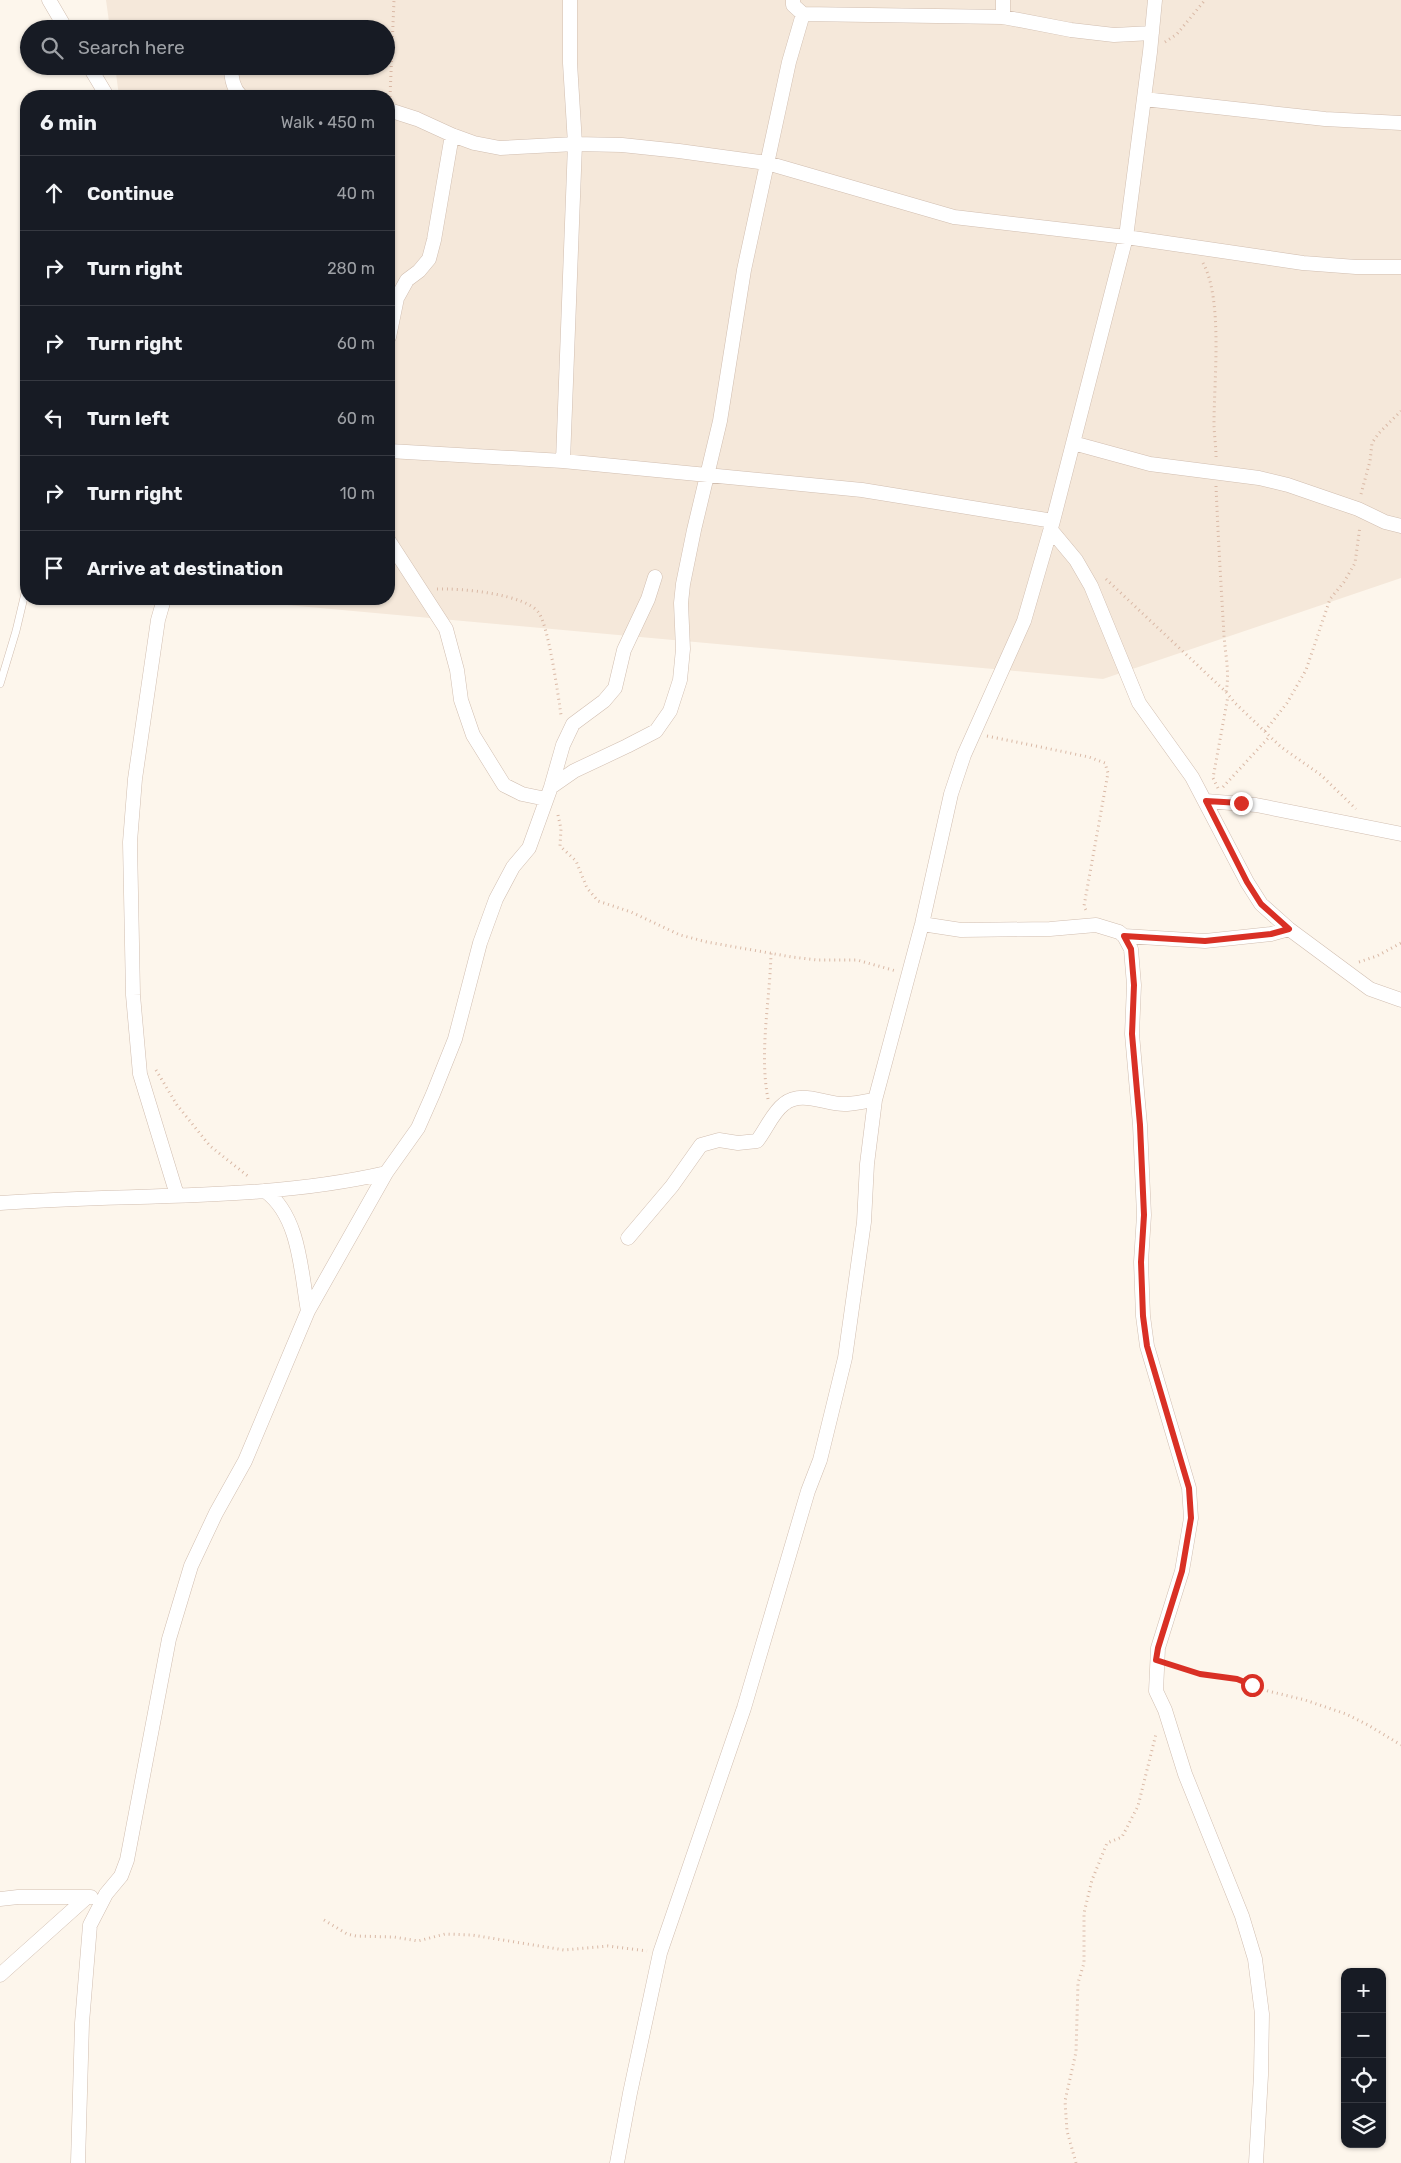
<!DOCTYPE html>
<meta charset="utf-8">
<style>
:root{--surface:#171b24;--page:#242831;--text:#f1f3f6;--muted:#9ea1a6;--line:#363941}
body{margin:0;font-family:Rubik,sans-serif;background:var(--page);color:var(--text)}
.controls{position:absolute;right:15px;bottom:15px;display:grid;overflow:hidden;border-radius:10px;box-shadow:0 1px 4px #0004}
.controls button{width:45px;height:45px;display:grid;place-items:center;padding:0;border:0;border-bottom:1px solid var(--line);background:var(--surface);color:var(--text);font:25px sans-serif}
.stop{position:absolute;width:15px;height:15px;margin:-11px;border:4px solid #d93025;border-radius:50%;background:#fff}
.stop.end{background:#d93025;border-color:#fff;box-shadow:0 1px 5px #0008}
.list{margin:0;padding:0;list-style:none}
h2{display:flex;justify-content:space-between;align-items:center;height:65px;margin:0;padding:0 20px;font-size:21px}
h2 small{font-size:16px;font-weight:400;color:var(--muted)}
.list li{display:grid;grid-template-columns:32px 1fr auto;gap:15px;align-items:center;box-sizing:border-box;height:75px;padding:0 20px;border-top:1px solid var(--line)}
.list b{display:block;font-size:19px;white-space:nowrap}
.list em{font-size:16px;font-style:normal;color:var(--muted)}
.icon{flex:none;width:28px;height:28px;fill:none;stroke:currentColor;stroke-width:2;stroke-linecap:round;stroke-linejoin:round}
.map{position:relative;flex:none;width:1401px;height:2163px;overflow:hidden}
.search{position:absolute;background:var(--surface);box-shadow:0 1px 4px #0004;left:20px;top:20px;width:375px;height:55px;display:flex;align-items:center;gap:12px;box-sizing:border-box;padding:0 18px;border-radius:28px;color:var(--muted);font-size:19px}
.panel{position:absolute;background:var(--surface);box-shadow:0 1px 4px #0004;left:20px;top:90px;width:375px;height:515px;border-radius:20px}
.map>svg:first-child{display:block}
.residential{fill:#f5e8da}
.lines{fill:none;stroke-linecap:round;stroke-linejoin:round}
.service-casing{stroke:#d1beb0;stroke-width:8}
.minor-casing{stroke:#d1beb0;stroke-width:15}
.path{stroke:#d9b8a5;stroke-width:3;stroke-dasharray:1 4;stroke-linecap:butt}
.service{stroke:#fff;stroke-width:7}
.minor{stroke:#fff;stroke-width:14}
.route{stroke:#d93025;stroke-width:6}
</style>
<div class="map">
<svg width="1401" height="2163" viewBox="0 0 1401 2163">
<rect width="100%" height="100%" fill="#fdf6ec"/>
<!-- residential -->
<path class="residential" d="M 106,0 L 1401,0 L 1401,578 L 1103,679 L 222,599 L 389,599 L 389,96 L 119,96 L 115,66 L 386,66 L 386,29 L 110,29 Z"/>
<g class="lines">
<!-- service casing -->
<g class="service-casing">
<path id="service" d="M 0,684 L 16,631 L 26,589"/>
</g>
<!-- minor casing -->
<g class="minor-casing">
<path id="minor" d="M 49,0 L 66,29
M 793,0 L 793,5 L 803,14
M 1003,0 L 1003,17
M 89,66 L 107,96
M 231,66 C 231,77 233,89 241,96
M 1144,99 L 1325,119 L 1401,123
M 389,110 L 417,119 L 452,135 L 474,143 L 500,148 L 575,144 L 622,145 L 679,151 L 767,163 L 954,217 L 1126,237 L 1303,263 L 1356,267 L 1401,267
M 389,337 L 397,298 L 407,280 L 419,271 L 429,259 L 434,240 L 452,135
M 1073,443 L 1150,464 L 1259,478 L 1288,485 L 1358,509 L 1385,522 L 1401,526
M 389,451 L 563,461 L 862,490 L 1053,521
M 563,461 L 575,144 L 570,63 L 570,0
M 1051,530 L 1076,560 L 1091,586 L 1139,703 L 1192,777 L 1247,882 L 1261,904 L 1289,929 L 1370,989 L 1401,1000
M 389,541 L 446,629 L 457,670 L 461,700 L 473,735 L 504,785 L 522,794 L 546,799
M 164,599 L 158,620 L 135,779 L 130,842 L 133,995 L 140,1074 L 177,1195
M 551,787 L 563,745 L 573,724 L 604,701 L 615,688 L 624,650 L 648,599 L 655,577
M 1206,801 L 1256,805 L 1401,834
M 922,924 L 961,930 L 1050,929 L 1096,925 L 1119,932 L 1124,936 L 1131,949 L 1134,985 L 1132,1034 L 1140,1125 L 1144,1215 L 1141,1262 L 1143,1316 L 1147,1346 L 1189,1488 L 1191,1518 L 1182,1571 L 1158,1648 L 1156,1691 L 1165,1710 L 1185,1774 L 1242,1916 L 1255,1959 L 1262,2014 L 1261,2075 L 1256,2163
M 1124,936 L 1205,941 L 1271,934 L 1289,929
M 265,1191 C 300,1216 301,1273 308,1311
M 0,1203 C 129,1193 260,1202 386,1173
M 628,1238 L 672,1186 L 701,1145 L 719,1140 L 738,1143 L 757,1141 C 766,1130 772,1113 784,1104 C 801,1090 825,1104 844,1104 C 854,1104 865,1101 875,1100
M 0,1899 L 18,1897 L 91,1897
M 0,1975 L 86,1898
M 78,2163 L 82,2023 L 90,1925 L 106,1894 L 121,1876 L 127,1860 L 169,1639 L 191,1566 L 216,1513 L 245,1461 L 308,1311 L 386,1173 L 418,1128 L 433,1094 L 455,1039 L 480,943 L 496,899 L 513,867 L 529,848 L 551,787 L 574,771 L 627,746 L 656,731 L 670,711 L 680,680 L 683,649 L 681,603 L 683,584 L 694,530 L 720,421 L 744,270 L 789,62 L 803,14 L 1003,17 L 1071,30 L 1114,35 L 1152,33
M 617,2163 L 630,2093 L 660,1953 L 744,1708 L 808,1491 L 820,1460 L 845,1358 L 864,1222 L 867,1164 L 875,1100 L 922,924 L 951,794 L 964,755 L 1024,621 L 1053,521 L 1126,237 L 1150,52 L 1155,0"/>
</g>
<!-- path -->
<path class="path" d="M 1165,42 L 1177,34 L 1205,0
M 390,97 L 394,0
M 1203,263 C 1223,299 1214,380 1214,423 C 1214,434 1216,445 1216,457
M 1216,486 C 1218,535 1221,585 1224,635 C 1225,653 1230,673 1226,692
M 1361,494 L 1370,461 L 1372,443 L 1379,433 L 1401,411
M 1106,579 L 1226,692 L 1235,703 L 1281,747 L 1321,775 L 1356,809
M 437,589 C 460,588 526,594 539,613 C 549,629 558,694 561,715
M 1265,731 L 1287,703 L 1306,670 L 1330,599 L 1344,582 L 1355,563 L 1360,526
M 987,736 L 1089,757 L 1105,763 L 1108,773 L 1084,906 L 1087,912
M 1223,787 L 1270,736
M 1218,788 L 1213,778 L 1228,696
M 558,815 L 561,829 L 560,846 L 576,861 L 587,888 L 598,901 L 631,912 L 680,935 L 707,942 L 792,957 L 817,960 L 857,960 L 896,971
M 1359,962 L 1377,956 L 1401,943
M 156,1070 L 177,1105 L 210,1146 L 249,1177
M 768,1099 C 759,1052 770,1000 771,953
M 1171,1665 L 1200,1674 L 1237,1679 L 1268,1691 L 1305,1700 L 1346,1714 L 1368,1725 L 1401,1745
M 324,1920 L 347,1934 L 356,1936 L 394,1937 L 418,1941 L 445,1934 L 472,1935 L 564,1950 L 608,1946 L 647,1951
M 1076,2163 L 1067,2131 L 1065,2101 L 1076,2052 L 1078,1983 L 1084,1963 L 1084,1913 L 1092,1880 L 1107,1843 L 1122,1837 L 1138,1806 L 1156,1734"/>
<!-- service -->
<use href="#service" class="service"/>
<!-- minor -->
<use href="#minor" class="minor"/>
</g>
<g class="lines">
<!-- route -->
<path class="route" d="M 1241,803 L 1206,801 L 1247,882 L 1261,904 L 1289,929 L 1271,934 L 1205,941 L 1124,936 L 1131,949 L 1134,985 L 1132,1034 L 1140,1125 L 1144,1215 L 1141,1262 L 1143,1316 L 1147,1346 L 1189,1488 L 1191,1518 L 1182,1571 L 1158,1648 L 1156,1660 L 1200,1674 L 1237,1679 L 1252,1685"/>
</g>
</svg>
<div class="controls">
<button>+</button>
<button>−</button>
<button><svg class="icon" aria-label="locate" viewBox="0 0 24 24"><circle cx="12" cy="12" r="6"/><path d="M12 2v4M12 18v4M2 12h4M18 12h4"/></svg></button>
<button><svg class="icon" aria-label="layers" viewBox="0 0 24 24"><path d="M12 4l9 5-9 5-9-5zM3 14l9 5 9-5"/></svg></button>
</div>
<div class="stop" style="left:1252px;top:1685px"></div>
<div class="stop end" style="left:1241px;top:803px"></div>
<div class="search"><svg class="icon" aria-label="search" viewBox="0 0 24 24"><circle cx="10" cy="10" r="6"/><path d="M15 15l6 6"/></svg>Search here</div>
<section class="panel">
<h2>6 min<small>Walk · 450 m</small></h2>
<ul class="list">
<li><svg class="icon" aria-label="ahead" viewBox="0 0 24 24"><path d="M12 20V5M6 11l6-6 6 6"/></svg><div><b>Continue</b></div><em>40 m</em></li>
<li><svg class="icon" aria-label="right" viewBox="0 0 24 24"><path d="M7 20v-9h11M14 6l5 5-5 5"/></svg><div><b>Turn right</b></div><em>280 m</em></li>
<li><svg class="icon" aria-label="right" viewBox="0 0 24 24"><path d="M7 20v-9h11M14 6l5 5-5 5"/></svg><div><b>Turn right</b></div><em>60 m</em></li>
<li><svg class="icon" aria-label="left" viewBox="0 0 24 24"><path d="M17 20v-9H6M10 6l-5 5 5 5"/></svg><div><b>Turn left</b></div><em>60 m</em></li>
<li><svg class="icon" aria-label="right" viewBox="0 0 24 24"><path d="M7 20v-9h11M14 6l5 5-5 5"/></svg><div><b>Turn right</b></div><em>10 m</em></li>
<li><svg class="icon" aria-label="arrive" viewBox="0 0 24 24"><path d="M6 21V4h12l-3 4 3 4H6"/></svg><div><b>Arrive at destination</b></div></li>
</ul>
</section>
</div>
